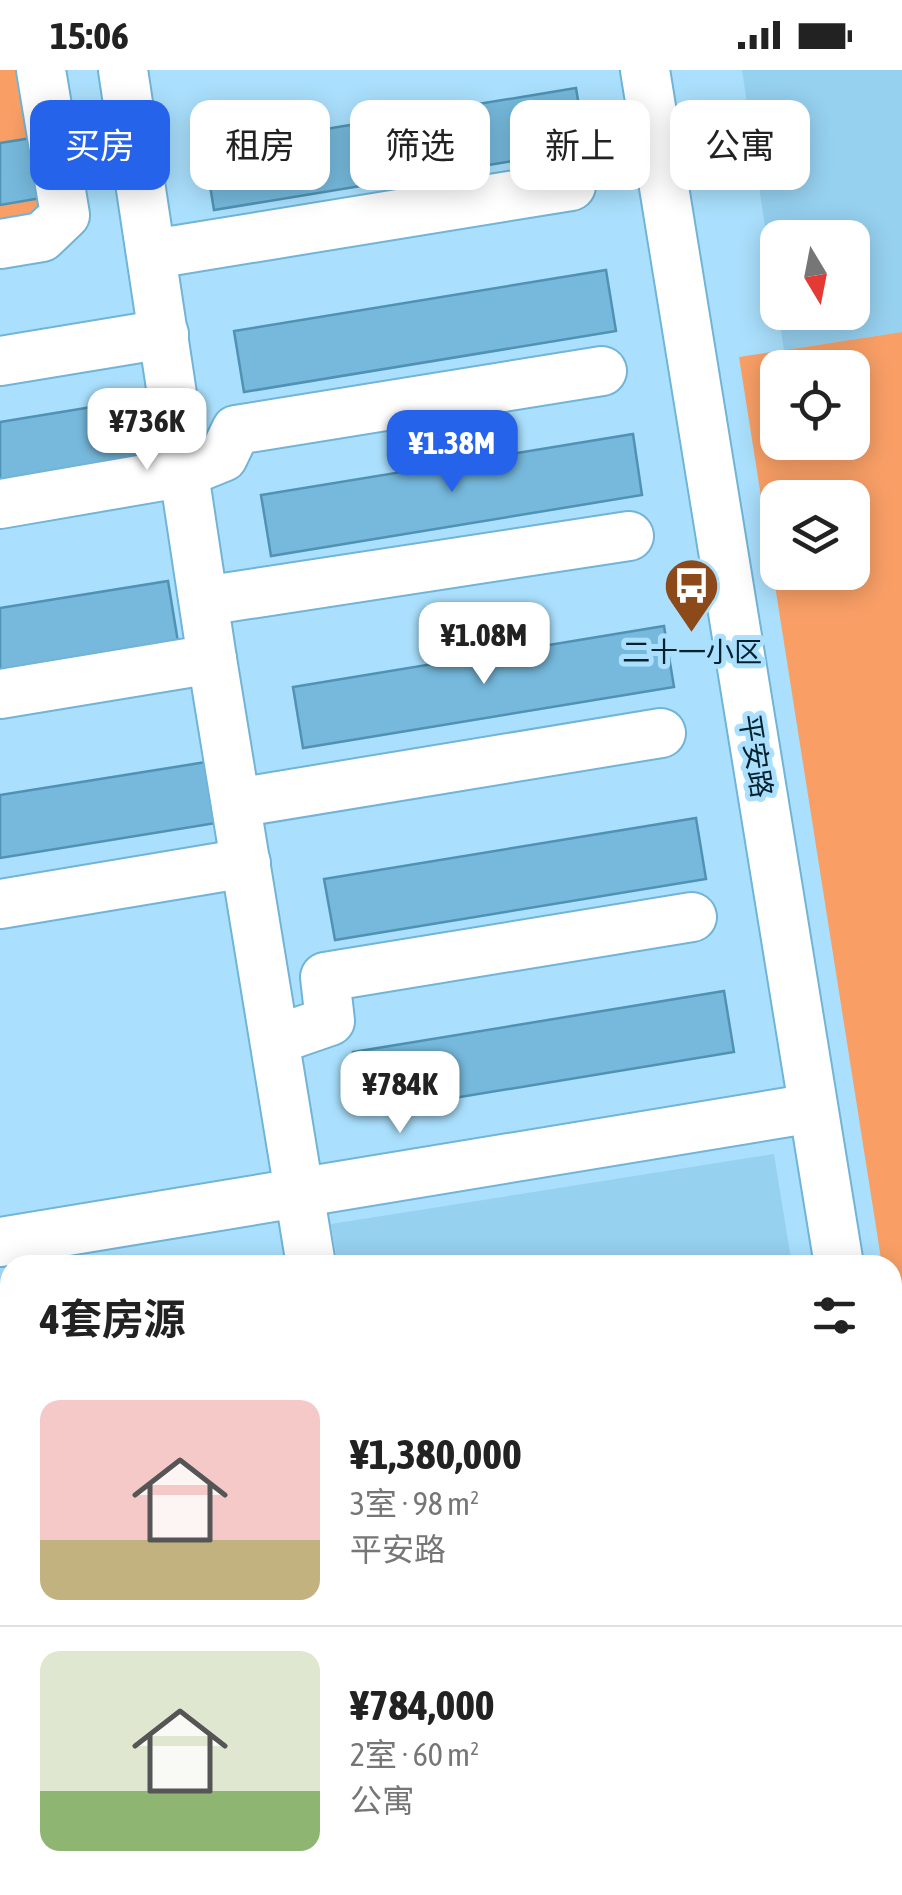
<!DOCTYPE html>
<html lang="zh">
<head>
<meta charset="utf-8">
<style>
  :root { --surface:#fff; --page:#f6f6f6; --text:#222; --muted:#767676; --line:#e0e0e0; --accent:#2563eb }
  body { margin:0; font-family:"Asap Condensed","Noto Sans SC",sans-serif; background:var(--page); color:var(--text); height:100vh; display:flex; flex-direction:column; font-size:38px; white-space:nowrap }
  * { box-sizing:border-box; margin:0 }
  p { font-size:32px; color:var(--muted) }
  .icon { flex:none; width:55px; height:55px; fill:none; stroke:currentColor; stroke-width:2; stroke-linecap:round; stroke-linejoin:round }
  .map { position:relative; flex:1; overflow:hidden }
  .drawer { position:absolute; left:0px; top:1185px; width:902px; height:640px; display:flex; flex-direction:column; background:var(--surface); border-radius:30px 30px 0 0; box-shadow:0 5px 25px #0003 }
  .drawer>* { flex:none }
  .guide { position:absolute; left:30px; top:30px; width:842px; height:90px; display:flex; gap:20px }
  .needle { width:65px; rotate:170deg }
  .controls { position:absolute; left:760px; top:150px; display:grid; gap:20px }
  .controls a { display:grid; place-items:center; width:110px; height:110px; border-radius:20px; background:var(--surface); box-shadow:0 5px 25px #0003; font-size:50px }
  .price { position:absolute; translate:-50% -85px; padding:0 22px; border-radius:20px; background:#fff; color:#222; font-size:32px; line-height:65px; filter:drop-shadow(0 2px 5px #0008) }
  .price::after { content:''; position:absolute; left:50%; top:60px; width:30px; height:22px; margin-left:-15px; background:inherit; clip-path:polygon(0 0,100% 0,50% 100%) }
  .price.on { background:var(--accent); color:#fff }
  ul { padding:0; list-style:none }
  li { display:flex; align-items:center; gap:30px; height:250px; padding:0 40px }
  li+li { border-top:2px solid var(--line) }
  li span { display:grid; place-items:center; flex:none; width:280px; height:200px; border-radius:20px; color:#555 }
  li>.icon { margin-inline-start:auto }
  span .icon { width:120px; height:120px; fill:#fffc; stroke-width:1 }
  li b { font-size:42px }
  h2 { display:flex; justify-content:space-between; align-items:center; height:120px; padding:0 40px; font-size:42px }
  .pill { padding:0 35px; border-radius:20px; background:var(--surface); box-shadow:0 5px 25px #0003; font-size:35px; line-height:90px }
  .pill.on { background:var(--accent); color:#fff }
  .status { display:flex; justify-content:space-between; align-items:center; height:70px; padding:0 50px; background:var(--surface); direction:ltr }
  .status svg { height:28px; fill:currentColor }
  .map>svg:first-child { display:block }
  .built { fill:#96d1f0 }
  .green { fill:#f99f66; fill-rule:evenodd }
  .building { fill:#76b9dc; stroke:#4f92b3; stroke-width:2.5 }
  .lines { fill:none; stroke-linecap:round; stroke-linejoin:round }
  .minor-casing { stroke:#71b4d7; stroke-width:52 }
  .minor { stroke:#fff; stroke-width:48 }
  .labels { text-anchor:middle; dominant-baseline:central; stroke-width:10; stroke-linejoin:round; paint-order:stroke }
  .poi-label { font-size:28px; fill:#04212e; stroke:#aae0fd }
  .street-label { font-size:28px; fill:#04212e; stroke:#aae0fd }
</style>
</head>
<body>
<div class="status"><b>15:06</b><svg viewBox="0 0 49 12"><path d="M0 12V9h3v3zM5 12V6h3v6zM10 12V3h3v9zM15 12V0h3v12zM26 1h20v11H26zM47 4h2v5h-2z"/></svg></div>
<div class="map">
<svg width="902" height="1825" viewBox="0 0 902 1825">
  <rect width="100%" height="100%" fill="#aae0fd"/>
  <g class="built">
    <path d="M742,0H902V262L784,280L778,243L852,242V168H778L777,239Z"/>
    <path d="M774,1084L792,1195H338L331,1154Z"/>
    <path d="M771,1815H892L894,1825H772Z"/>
  </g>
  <g class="green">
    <path d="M0,0H30L52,131L28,153L0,157Z"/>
    <path d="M902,262V1323L893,1262L892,1195H882L739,287ZM778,298H852V372H778ZM778,428H852V502H778Z"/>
  </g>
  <g class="building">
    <path d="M576,18L586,79L214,140L204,79Z"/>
    <path d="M32,68L41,128L0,135V73Z"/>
    <path d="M606,200L616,261L244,322L234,261Z"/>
    <path d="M147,328L157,389L0,415V352Z"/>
    <path d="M633,364L642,425L271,486L261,425Z"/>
    <path d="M168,511L178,572L0,601V538Z"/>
    <path d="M664,556L674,617L303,678L293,617Z"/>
    <path d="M206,692L216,753L0,788V725Z"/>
    <path d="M696,748L706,809L335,870L324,809Z"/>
    <path d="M724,921L734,982L363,1043L353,982Z"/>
    <path d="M507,1815H786L788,1825H456Z"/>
  </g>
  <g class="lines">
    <defs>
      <g id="minor">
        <path d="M123,0L212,589L311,1195"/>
        <path d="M645,0L839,1195"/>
        <path d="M0,174L42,167L65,145L41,0"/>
        <path d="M153,184L571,116"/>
        <path d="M0,291L164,264"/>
        <path d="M0,434L186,402L223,387L236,360L602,301"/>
        <path d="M204,531L629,466"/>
        <path d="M0,624L212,589"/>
        <path d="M236,733L661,663"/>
        <path d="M0,834L246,793"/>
        <path d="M275,970L330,951L325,907L692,847"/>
        <path d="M0,1172L813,1038"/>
        <path d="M0,1327L10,1325"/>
        <path d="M0,1488L10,1486"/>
        <path d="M892,1528L902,1587"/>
        <path d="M0,1597L10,1596"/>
        <path d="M0,1786L10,1784"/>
        <path d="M413,1815L414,1825"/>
        <path d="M320,1825L380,1815"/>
      </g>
    </defs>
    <use href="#minor" class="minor-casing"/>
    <use href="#minor" class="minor"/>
  </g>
  <defs>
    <symbol id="bus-pin" viewBox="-11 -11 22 30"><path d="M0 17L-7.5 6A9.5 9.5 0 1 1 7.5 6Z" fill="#8c491a" stroke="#aae0fd"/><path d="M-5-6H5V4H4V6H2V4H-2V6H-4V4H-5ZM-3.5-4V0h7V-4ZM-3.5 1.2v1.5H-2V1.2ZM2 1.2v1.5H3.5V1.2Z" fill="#fff"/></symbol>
  </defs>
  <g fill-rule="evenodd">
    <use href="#bus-pin" x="660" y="484" width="63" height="86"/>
  </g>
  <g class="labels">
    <g class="poi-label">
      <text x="692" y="582">二十一小区</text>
    </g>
    <g class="street-label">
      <text transform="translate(756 686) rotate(81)">平安路</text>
    </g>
  </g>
</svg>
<div class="controls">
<a><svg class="needle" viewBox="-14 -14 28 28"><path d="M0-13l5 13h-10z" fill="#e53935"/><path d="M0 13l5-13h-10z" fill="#767676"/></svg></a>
<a><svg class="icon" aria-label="locate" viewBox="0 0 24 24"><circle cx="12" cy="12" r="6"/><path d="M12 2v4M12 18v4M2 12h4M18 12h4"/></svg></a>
<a><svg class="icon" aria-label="layers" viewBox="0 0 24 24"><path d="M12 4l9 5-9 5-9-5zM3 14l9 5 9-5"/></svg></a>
</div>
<b class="price" style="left:147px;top:403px">¥736K</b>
<b class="price on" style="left:452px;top:425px">¥1.38M</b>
<b class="price" style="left:484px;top:617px">¥1.08M</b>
<b class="price" style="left:400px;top:1066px">¥784K</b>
<div class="guide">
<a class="pill on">买房</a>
<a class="pill">租房</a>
<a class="pill">筛选</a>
<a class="pill">新上</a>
<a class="pill">公寓</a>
</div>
<section class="drawer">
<h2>4套房源<svg class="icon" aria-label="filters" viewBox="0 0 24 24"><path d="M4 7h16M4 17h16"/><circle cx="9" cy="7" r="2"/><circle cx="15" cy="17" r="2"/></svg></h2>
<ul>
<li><span style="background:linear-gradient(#f6c9c9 70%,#c2b280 0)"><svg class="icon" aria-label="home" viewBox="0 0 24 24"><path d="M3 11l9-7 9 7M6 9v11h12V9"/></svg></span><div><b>¥1,380,000</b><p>3室 · 98 m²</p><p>平安路</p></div></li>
<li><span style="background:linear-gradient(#dfe7d0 70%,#8fb573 0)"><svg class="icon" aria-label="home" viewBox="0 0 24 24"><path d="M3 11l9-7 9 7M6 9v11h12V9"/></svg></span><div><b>¥784,000</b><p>2室 · 60 m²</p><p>公寓</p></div></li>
</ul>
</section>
</div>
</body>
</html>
